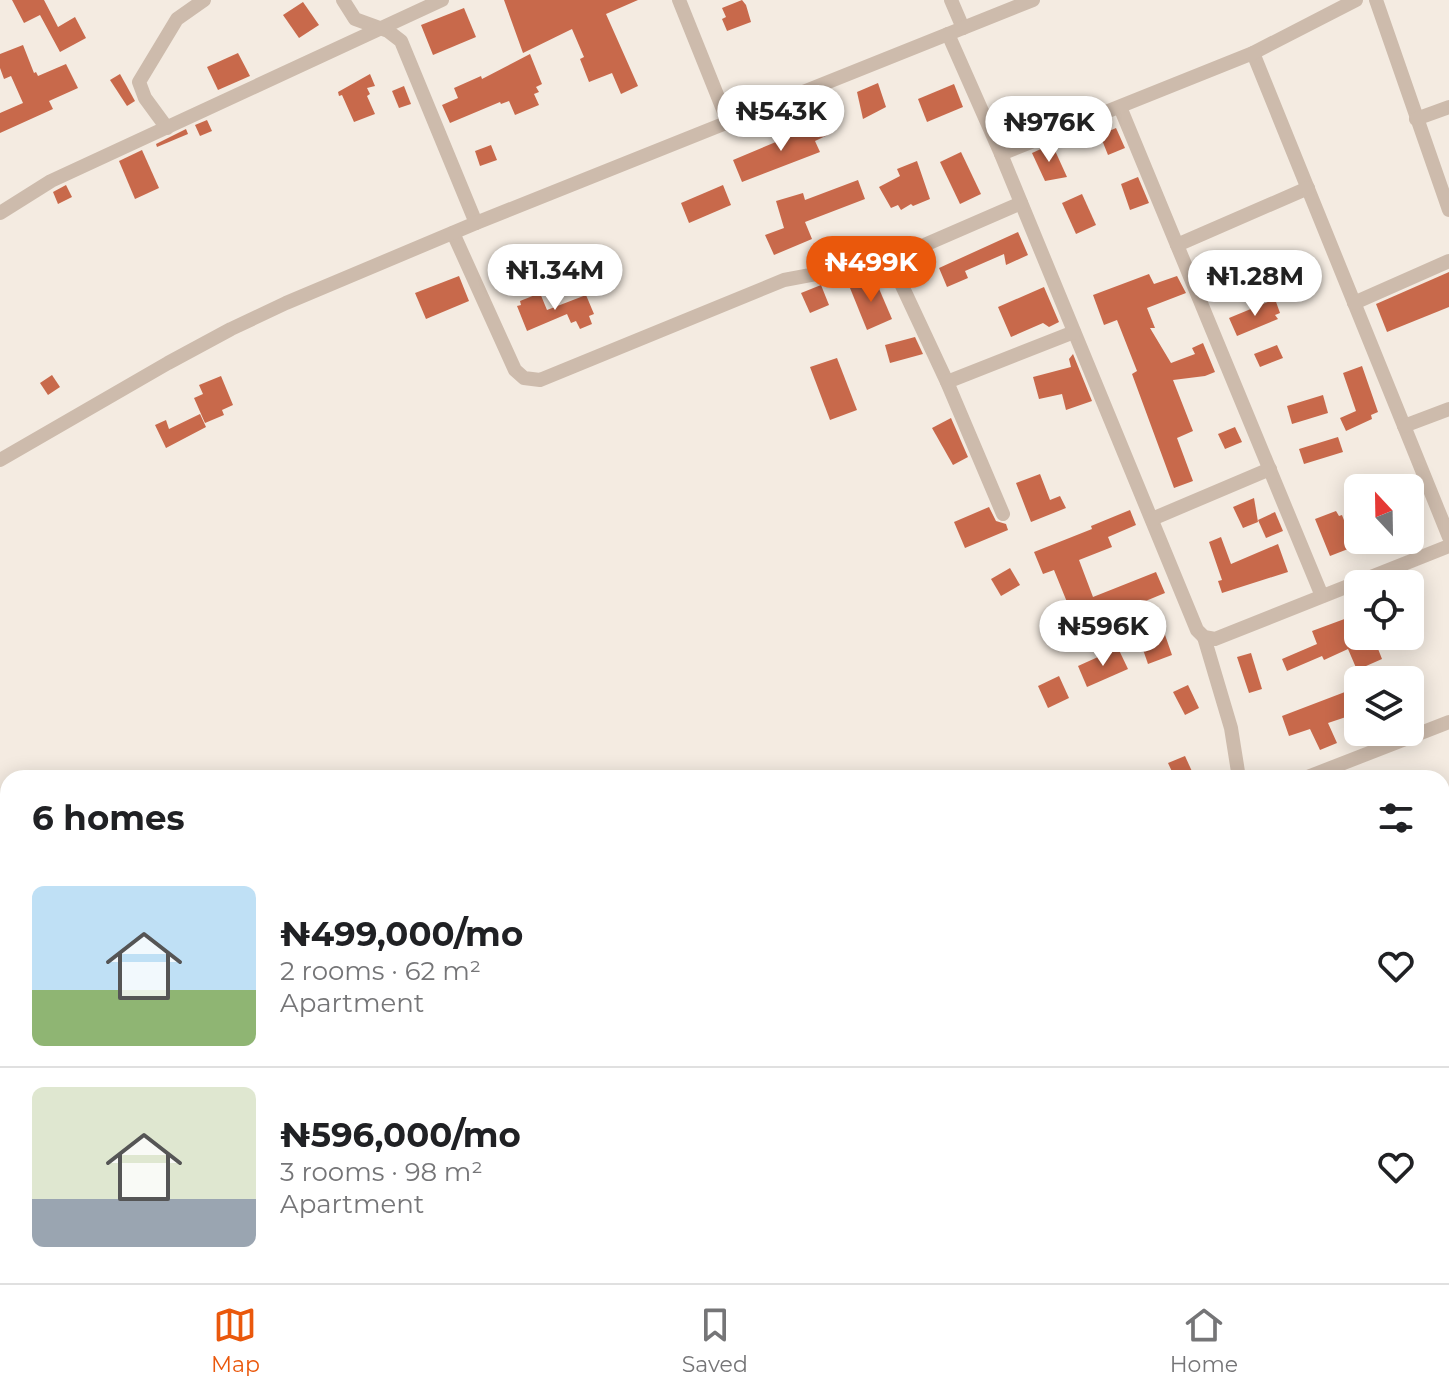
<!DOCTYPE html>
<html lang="en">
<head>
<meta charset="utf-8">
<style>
  :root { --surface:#fff; --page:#f6f6f6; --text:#202124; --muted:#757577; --line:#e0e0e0; --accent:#ea580c }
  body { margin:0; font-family:Montserrat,sans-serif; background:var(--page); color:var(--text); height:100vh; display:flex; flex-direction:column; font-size:30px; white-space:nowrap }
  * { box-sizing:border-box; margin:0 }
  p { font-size:26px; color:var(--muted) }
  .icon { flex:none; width:44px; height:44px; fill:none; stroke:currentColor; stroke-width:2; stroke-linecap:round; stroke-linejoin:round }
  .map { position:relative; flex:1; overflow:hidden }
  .panel { position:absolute; left:0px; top:770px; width:1450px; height:514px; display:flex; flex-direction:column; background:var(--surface); border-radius:24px 24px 0 0; box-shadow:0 4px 20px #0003 }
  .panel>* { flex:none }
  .needle { width:52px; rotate:338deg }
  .controls { position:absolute; left:1344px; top:474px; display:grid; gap:16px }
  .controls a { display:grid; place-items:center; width:80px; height:80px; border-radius:12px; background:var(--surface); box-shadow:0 4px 20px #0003; font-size:40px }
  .price { position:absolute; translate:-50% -68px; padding:0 18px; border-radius:28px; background:#fff; color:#222; font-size:26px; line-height:52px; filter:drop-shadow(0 2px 4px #0008) }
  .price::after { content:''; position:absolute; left:50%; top:48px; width:24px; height:18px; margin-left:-12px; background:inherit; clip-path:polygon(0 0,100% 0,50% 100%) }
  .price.on { background:var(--accent); color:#fff }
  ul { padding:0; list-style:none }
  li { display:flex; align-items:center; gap:24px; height:200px; padding:0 32px }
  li+li { border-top:2px solid var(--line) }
  li span { display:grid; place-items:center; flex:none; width:224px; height:160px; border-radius:12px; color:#555 }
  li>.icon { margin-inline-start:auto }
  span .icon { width:96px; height:96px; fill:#fffc; stroke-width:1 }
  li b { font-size:34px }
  h2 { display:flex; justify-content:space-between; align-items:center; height:96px; padding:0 32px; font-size:34px }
  .tabs { display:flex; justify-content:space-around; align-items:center; height:112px; border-top:2px solid var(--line); background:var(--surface); font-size:22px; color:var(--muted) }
  .tabs a { display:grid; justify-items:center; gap:4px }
  .tabs .on { color:var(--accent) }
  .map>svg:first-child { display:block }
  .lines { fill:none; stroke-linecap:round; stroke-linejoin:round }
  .river { stroke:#7fb0b2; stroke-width:26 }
  .building { fill:#c8694b }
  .minor { stroke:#cdbbac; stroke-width:14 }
</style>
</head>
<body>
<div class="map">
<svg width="1449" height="1283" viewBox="0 0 1449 1283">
  <rect width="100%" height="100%" fill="#f4ebe1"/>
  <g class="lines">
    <g class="river">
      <path d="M0,1173L8,1169"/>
      <path d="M337,1276L347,1283"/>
    </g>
  </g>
  <g class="building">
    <path d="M12,0H44L58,27L75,17L86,38L60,52L40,15L24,23Z"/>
    <path d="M504,0H638L606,14L638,86L621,94L612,73L589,82L580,59L584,57L572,29L523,53Z"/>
    <path d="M742,0L746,5L751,22L727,31L722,19L726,17L722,8Z"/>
    <path d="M303,2L319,25L299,38L283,15Z"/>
    <path d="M464,8L476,37L433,55L421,25Z"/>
    <path d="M23,45L34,73L36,72L38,76L66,64L78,88L49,101L53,109L0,133V113L23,103L11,76L4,79L0,68V54Z"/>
    <path d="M238,53L250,76L218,90L207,67Z"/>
    <path d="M530,54L542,84L536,87L539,92L534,94L539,105L515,115L509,101L501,104L500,102L450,123L442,105L458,98L454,88L481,76L482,79Z"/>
    <path d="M120,74L135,101L127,106L110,80Z"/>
    <path d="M370,74L375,86L367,88L370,94L367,96L375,114L354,122L342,95L339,96L338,92Z"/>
    <path d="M878,83L886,107L863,119L857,92Z"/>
    <path d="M954,84L963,107L927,122L918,99Z"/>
    <path d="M404,86L411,104L399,108L392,91Z"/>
    <path d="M207,120L212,131L200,136L195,125Z"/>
    <path d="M826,121L832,133L815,141L820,152L742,182L733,160Z"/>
    <path d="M1116,128L1125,148L1108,155L1100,135Z"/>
    <path d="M186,129L188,134L157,147L156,144Z"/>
    <path d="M1052,144L1067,177L1045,181L1032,153Z"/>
    <path d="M491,145L497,160L480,166L475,151Z"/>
    <path d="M142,150L159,188L135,199L119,161Z"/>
    <path d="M961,152L981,194L960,204L940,162Z"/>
    <path d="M917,161L930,199L913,206L911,204L901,210L898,205L891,208L879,187L900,176L897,169Z"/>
    <path d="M1138,177L1149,203L1130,210L1121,184Z"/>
    <path d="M858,180L865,199L805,222L812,239L774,255L765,235L784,228L776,201L803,193L805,200Z"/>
    <path d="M66,185L72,197L58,204L53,192Z"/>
    <path d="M723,185L731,205L689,223L681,203Z"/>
    <path d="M1082,194L1096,225L1076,234L1062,203Z"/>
    <path d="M1018,232L1028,255L1006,265L1004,254L965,271L968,278L947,287L939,268Z"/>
    <path d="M1449,272V307L1387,332L1376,304Z"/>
    <path d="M1149,274L1154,284L1177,276L1186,293L1147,308L1155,328H1150L1171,363L1195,354L1192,348L1203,343L1215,372L1205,376L1173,380L1193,431L1177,438L1193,481L1174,488L1132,374L1137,371L1117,320L1104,325L1093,295Z"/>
    <path d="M459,276L469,301L426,319L415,293Z"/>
    <path d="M874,277L892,319L867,330L850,288Z"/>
    <path d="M821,285L829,305L810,313L801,293Z"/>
    <path d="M1044,287L1059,322L1049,327L1043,323L1011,337L998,307Z"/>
    <path d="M540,293L547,310L586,295L594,314L589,316L592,324L580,329L576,321L571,323L567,314L527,331L517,306L521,305L520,301Z"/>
    <path d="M1275,299L1280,313L1275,315L1278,319L1237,336L1229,318Z"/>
    <path d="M915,337L923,354L890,363L885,345Z"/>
    <path d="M1277,345L1283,358L1260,367L1254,354Z"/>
    <path d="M1073,354L1092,401L1066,410L1062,394L1039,399L1033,377L1071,367L1069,359Z"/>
    <path d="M837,358L857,410L830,420L810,367Z"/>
    <path d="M1362,366L1378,412L1371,415L1372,419L1346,431L1340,418L1356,411L1343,373Z"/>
    <path d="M52,375L60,387L48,395L40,383Z"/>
    <path d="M221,376L233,405L222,410L224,415L205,423L194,398L203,394L199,385Z"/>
    <path d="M1323,395L1328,413L1292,424L1287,406Z"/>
    <path d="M200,414L206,427L166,448L155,425L166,420L169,429Z"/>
    <path d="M951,418L968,457L953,465L932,428Z"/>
    <path d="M1235,427L1242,442L1225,449L1218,434Z"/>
    <path d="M1338,437L1343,452L1304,464L1299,449Z"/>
    <path d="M1040,474L1050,500L1060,496L1066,508L1031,522L1016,483Z"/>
    <path d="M1254,498L1258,522L1243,528L1233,507Z"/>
    <path d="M989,507L996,521L1006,524L1008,530L965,548L954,522Z"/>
    <path d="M1130,510L1136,525L1108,537L1112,547L1079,560L1093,597L1156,572L1165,593L1068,633L1059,611L1069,607L1054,570L1043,574L1034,552L1092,529L1091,526Z"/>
    <path d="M1336,511L1339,516L1342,515L1350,536L1344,539L1348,549L1330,556L1315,519Z"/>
    <path d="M1275,512L1283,531L1266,538L1258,520Z"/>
    <path d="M1221,537L1231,564L1278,544L1288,572L1222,593L1218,581L1222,580L1209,542Z"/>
    <path d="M1010,568L1020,585L1001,596L991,579Z"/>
    <path d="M1358,614V636H1373L1382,659L1357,670L1348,649L1324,660L1322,656L1287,671L1282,659L1317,644L1312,631Z"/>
    <path d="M1164,632L1172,655L1148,664L1140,641Z"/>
    <path d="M1118,648L1128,669L1087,687L1078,666Z"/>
    <path d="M1251,653L1262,689L1249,693L1237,657Z"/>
    <path d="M1059,676L1069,698L1048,708L1038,686Z"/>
    <path d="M1188,685L1199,708L1185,715L1173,692Z"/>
    <path d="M1358,687V713L1328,723L1337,743L1320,750L1310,729L1289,736L1282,716Z"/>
    <path d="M1185,756L1195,778H1175L1168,763Z"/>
  </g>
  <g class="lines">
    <g class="minor">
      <path d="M343,0L355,19L388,31L401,41L476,223"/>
      <path d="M679,0L728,122"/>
      <path d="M951,0L963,28"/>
      <path d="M1376,0L1449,210"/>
      <path d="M948,34L1001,154L1197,630L1204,637L1215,639L1449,546"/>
      <path d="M1253,53L1449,537"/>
      <path d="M1120,107L1322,596"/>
      <path d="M1416,119L1449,107"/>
      <path d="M167,128L145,98L139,82L177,19L204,0"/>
      <path d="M1001,154L1253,53L1356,0"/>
      <path d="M0,213L51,181L442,0"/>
      <path d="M453,233L515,370L524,378L540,380L784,280L890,260L1021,203"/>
      <path d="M1177,245L1308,188"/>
      <path d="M890,260L947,382L1003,514"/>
      <path d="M1354,303L1449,261"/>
      <path d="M947,382L1074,332"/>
      <path d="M1404,426L1449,409"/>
      <path d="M0,460L168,363L231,329L286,303L476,223L1033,0"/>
      <path d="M1152,519L1270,469"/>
      <path d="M1204,637L1231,728L1239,778"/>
      <path d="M1305,778L1449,722"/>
      <path d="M1442,894L1449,891"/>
      <path d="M1442,1091L1449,1104"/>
      <path d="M1070,1276L1073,1283"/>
    </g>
  </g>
</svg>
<div class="controls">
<a><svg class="needle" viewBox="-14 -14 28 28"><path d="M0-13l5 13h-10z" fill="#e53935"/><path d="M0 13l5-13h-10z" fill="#757577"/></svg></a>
<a><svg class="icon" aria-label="locate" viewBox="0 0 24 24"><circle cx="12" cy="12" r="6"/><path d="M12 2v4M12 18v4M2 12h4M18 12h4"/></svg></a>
<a><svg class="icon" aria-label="layers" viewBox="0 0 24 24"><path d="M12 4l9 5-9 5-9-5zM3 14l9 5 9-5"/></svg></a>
</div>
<b class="price" style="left:781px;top:153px">₦543K</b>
<b class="price" style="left:1049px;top:164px">₦976K</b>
<b class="price on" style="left:871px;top:304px">₦499K</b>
<b class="price" style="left:555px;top:312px">₦1.34M</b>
<b class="price" style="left:1255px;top:318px">₦1.28M</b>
<b class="price" style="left:1103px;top:668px">₦596K</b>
<section class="panel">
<h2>6 homes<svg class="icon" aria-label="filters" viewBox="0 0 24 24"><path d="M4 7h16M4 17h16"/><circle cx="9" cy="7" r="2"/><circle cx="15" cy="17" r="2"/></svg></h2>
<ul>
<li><span style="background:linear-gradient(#bfe0f5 65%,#8fb573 0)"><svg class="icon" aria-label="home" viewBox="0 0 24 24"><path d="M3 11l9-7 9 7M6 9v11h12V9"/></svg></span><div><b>₦499,000/mo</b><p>2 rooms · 62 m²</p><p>Apartment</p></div><svg class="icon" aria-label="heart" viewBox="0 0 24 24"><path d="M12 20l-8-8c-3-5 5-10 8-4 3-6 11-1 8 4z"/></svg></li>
<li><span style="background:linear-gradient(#dfe7d0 70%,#9aa5b1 0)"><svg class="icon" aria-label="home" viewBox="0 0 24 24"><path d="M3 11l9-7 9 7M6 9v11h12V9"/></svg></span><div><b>₦596,000/mo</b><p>3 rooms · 98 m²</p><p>Apartment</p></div><svg class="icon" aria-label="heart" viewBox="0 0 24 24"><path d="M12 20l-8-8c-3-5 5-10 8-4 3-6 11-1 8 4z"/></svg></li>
</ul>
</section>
</div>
<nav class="tabs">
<a class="on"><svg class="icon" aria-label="map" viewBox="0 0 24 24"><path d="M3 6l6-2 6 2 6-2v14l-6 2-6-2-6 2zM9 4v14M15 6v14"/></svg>Map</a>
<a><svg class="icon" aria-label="saved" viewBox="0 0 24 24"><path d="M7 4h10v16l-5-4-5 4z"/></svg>Saved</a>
<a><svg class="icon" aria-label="home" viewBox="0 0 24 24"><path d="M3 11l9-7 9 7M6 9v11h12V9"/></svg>Home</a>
</nav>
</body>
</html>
